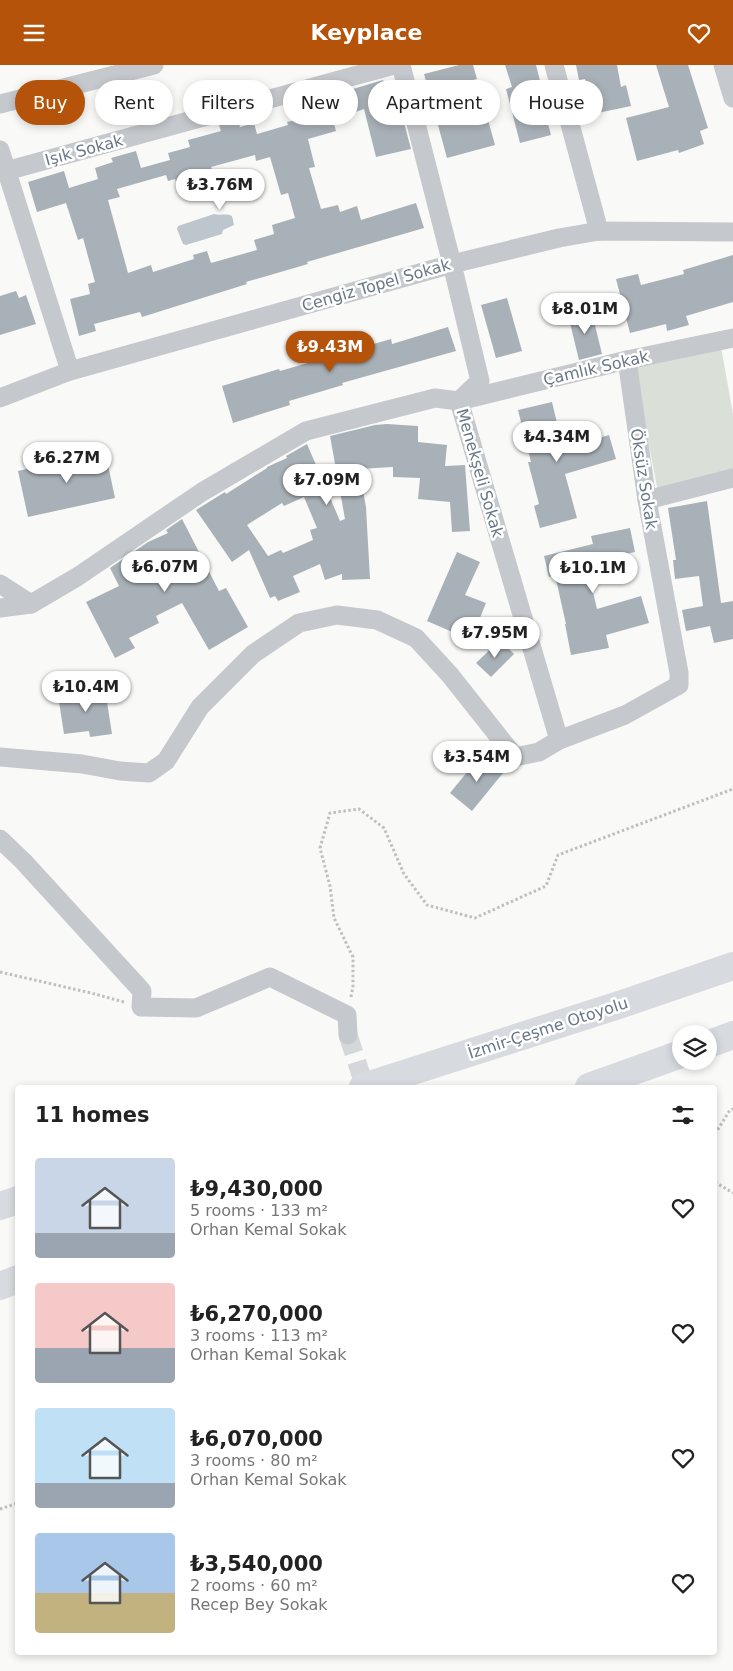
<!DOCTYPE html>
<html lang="en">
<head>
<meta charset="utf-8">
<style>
  :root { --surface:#fff; --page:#f6f6f6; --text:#222; --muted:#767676; --accent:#b45309 }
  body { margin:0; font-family:"DejaVu Sans",sans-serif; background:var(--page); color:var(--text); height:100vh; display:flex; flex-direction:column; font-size:19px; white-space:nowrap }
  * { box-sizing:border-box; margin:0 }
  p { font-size:16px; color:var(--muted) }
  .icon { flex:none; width:28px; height:28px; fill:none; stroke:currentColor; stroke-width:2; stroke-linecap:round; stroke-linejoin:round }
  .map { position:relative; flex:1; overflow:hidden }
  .drawer { position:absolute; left:15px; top:1020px; width:702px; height:570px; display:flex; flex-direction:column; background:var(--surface); border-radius:5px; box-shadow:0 2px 8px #0003 }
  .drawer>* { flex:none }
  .banner { position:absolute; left:15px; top:15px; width:704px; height:45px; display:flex; gap:10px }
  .buttons { position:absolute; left:672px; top:960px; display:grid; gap:10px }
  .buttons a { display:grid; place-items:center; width:45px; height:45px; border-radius:50%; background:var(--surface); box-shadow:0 2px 8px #0003; font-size:25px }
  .price { position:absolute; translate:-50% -42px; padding:0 11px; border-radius:18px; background:#fff; color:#222; font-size:16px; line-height:32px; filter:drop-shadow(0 1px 2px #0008) }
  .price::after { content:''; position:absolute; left:50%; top:30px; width:15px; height:11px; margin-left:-8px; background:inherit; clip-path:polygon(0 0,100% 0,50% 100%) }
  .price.current { background:var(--accent); color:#fff }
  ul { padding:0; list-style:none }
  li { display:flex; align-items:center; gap:15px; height:125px; padding:0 20px }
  li span { display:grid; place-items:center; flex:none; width:140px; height:100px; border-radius:5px; color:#555 }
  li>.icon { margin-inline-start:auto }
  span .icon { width:60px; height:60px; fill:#fffc; stroke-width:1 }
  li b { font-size:21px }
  h2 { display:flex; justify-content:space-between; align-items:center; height:60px; padding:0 20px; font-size:21px }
  .tag { padding:0 18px; border-radius:22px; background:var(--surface); box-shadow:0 2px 8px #0003; font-size:18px; line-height:45px }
  .tag.current { background:var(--accent); color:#fff }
  header { display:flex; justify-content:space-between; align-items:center; height:65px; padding:0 20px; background:var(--accent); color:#fff; font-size:22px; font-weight:700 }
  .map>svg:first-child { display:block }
  .green { fill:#dae0d8 }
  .water { fill:#bdc6cc }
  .building { fill:#a9b1b8; fill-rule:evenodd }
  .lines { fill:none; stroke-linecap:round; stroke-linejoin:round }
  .street-tunnel { stroke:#d5d8db; stroke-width:19; stroke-dasharray:19 9; stroke-linecap:butt }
  .path { stroke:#bdbfc2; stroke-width:3; stroke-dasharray:2.5 2.5; stroke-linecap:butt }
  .street { stroke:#c5c8cc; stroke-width:19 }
  .highway { stroke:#d7dbdf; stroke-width:28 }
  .labels { text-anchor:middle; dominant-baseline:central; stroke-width:5; stroke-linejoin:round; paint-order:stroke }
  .street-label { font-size:16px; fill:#697787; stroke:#fff }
</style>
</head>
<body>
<header><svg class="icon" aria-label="menu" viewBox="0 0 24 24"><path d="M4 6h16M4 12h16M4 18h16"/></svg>Keyplace<svg class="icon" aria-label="heart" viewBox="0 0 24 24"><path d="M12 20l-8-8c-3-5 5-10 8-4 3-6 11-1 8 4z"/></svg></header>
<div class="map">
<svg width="733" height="1606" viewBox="0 0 733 1606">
  <rect width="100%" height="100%" fill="#f9f9f7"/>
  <path class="green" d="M721,282L733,349V408L658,427L634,303Z"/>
  <path class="water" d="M214,149C221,151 226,148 232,151L234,160L223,165L222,169L186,180L183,179L177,164L178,161Z"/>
  <g class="building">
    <path d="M459,0H473L477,14L465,17L473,47L485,44L495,80L447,93L424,9Z"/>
    <path d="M505,0H536L546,39L543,40L551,70L520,78L506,24L512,22Z"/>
    <path d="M576,0H617L621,22L626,20L631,41L593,49L585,14L579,15Z"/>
    <path d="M656,0H688L708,63L700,66L704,79L679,88L678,85L637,96L626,53L669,42Z"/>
    <path d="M383,15L396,51L402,50L411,84L376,92L364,44L333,55L336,66L308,74L315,102L309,103L321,144L338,140L340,147L357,141L361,155L416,138L424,163L307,197L308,199L246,217L247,219L142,252L140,247L94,259L96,266L79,271L70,234L90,229L88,219L95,217L83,173L78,175L66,138L37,147L28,117L64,106L69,123L98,114L95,103L113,97L111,93L136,86L141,103L170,95L168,88L190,82L188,75L221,66L219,60L238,55L240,62L254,58L257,69L288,60L287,57L296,55L293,44L302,42L300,38L326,30V32ZM255,90L256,96L270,92L281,130L288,128L295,153L272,160L274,169L254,175L257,185L211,198L207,186L193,190L194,194L153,207L151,200L128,208L108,135L120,132L117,124L166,110L168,116L175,114L179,125L201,119L202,124L217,119L211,102Z"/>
    <path d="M733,190V237L686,251L689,260L667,266L666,259L630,268L616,214L638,209L641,220L684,209L683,205Z"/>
    <path d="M16,226L19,233L26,230L36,259L0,270V231Z"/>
    <path d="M507,233L522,286L496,293L481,240Z"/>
    <path d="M591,244L602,289L579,295L568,250Z"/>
    <path d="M448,262L456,286L342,318L343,320L289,336L290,340L233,358L222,321L279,304L280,306L391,274L392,279Z"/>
    <path d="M552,337L563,383L609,370L616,394L565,409L577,453L540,463L534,441L539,439L528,397H531L518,345Z"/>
    <path d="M387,359L418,361V377L447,380L445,401L465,400L470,466L452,467L450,437L418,434L420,413L393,412V402L359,404L366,442L370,514L342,515V509L325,515L320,499L293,511L300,527L278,536L275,531L270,533L249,485L232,497L196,445L225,427L226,429L267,403V402L287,393L286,391L307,379L340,456L345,454L330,371L375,360ZM304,432L317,463L310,465L313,475L283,488L281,485L268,491L247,460L282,438L284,441Z"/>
    <path d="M105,386L115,433L28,452L18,406Z"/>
    <path d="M707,436L721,538L733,536V574L714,578L710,561L686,566L682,545L703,541L699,511L675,514L673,495H676L668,443Z"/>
    <path d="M182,454L219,526L226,523L248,562L209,585L182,538L156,551L159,558L129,573L135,583L115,593L86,537L119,521L110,503L148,477L168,468L166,465Z"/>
    <path d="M630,463L635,487L586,497L597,544L641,531L649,558L606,570L609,583L571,590L565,559H566L555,510L549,512L544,491L593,479L591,471Z"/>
    <path d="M457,487L480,497L465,530L486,538L471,575L427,556Z"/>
    <path d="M500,575L514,589L491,612L476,598Z"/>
    <path d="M105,624L112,669L90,672L89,666L64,669L58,630Z"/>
    <path d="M481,690L503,708L472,746L450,728Z"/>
  </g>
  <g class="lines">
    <path class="street-tunnel" d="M348,970L365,1022"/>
    <g class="path">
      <path d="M0,907L91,928L124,937"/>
      <path d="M351,932L353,921V892L334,853L330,821L320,783L330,748L359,744L384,763L404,809L427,840L475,853L546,821L558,790L733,724"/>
      <path d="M715,1069L730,1045L733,1044"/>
      <path d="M715,1117L733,1128"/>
      <path d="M0,1444L18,1438"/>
    </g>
    <g class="street">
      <path d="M401,0L452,199L480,316L459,336L559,675"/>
      <path d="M554,0L599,166"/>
      <path d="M723,0L733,33"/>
      <path d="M0,39L154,0"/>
      <path d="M0,85L70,306"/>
      <path d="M6,106L394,0"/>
      <path d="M0,333L70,306L452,199L559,173L599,166L733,167"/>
      <path d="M647,435L733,413"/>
      <path d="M0,519L31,539"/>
      <path d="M0,543L31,539L77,512L202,427L306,366L435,333L459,336L627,295L733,273"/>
      <path d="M0,692L82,699L120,706L149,708L166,696L200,642L253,589L299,558L337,550L377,555L416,573L450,610L515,692L539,687L559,675L625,650L679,620V608L647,435L627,295"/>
      <path d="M0,774L23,796L142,926L141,942L196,943L270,912L347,950L348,970"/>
    </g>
    <g class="highway">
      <path d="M709,979L733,970"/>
      <path d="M363,1022L622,939L733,901"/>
      <path d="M589,1022L681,989"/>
      <path d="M0,1141L18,1135"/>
      <path d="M0,1221L18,1214"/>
    </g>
  </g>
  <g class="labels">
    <g class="street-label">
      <text transform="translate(84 85) rotate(-15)">Işık Sokak</text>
      <text transform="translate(376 220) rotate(-16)">Cengiz Topel Sokak</text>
      <text transform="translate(596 303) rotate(-13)">Çamlık Sokak</text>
      <text transform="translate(480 408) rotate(74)">Menekşeli Sokak</text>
      <text transform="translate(644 414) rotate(81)">Öksüz Sokak</text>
      <text transform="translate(548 963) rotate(-18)">İzmir-Çeşme Otoyolu</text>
    </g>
  </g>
</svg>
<div class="buttons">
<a><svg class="icon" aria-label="layers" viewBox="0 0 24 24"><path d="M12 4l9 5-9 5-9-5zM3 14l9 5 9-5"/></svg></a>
</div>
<b class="price" style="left:220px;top:146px">₺3.76M</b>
<b class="price" style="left:585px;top:270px">₺8.01M</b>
<b class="price current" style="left:330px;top:308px">₺9.43M</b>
<b class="price" style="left:557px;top:398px">₺4.34M</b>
<b class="price" style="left:67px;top:419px">₺6.27M</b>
<b class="price" style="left:327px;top:441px">₺7.09M</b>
<b class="price" style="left:165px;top:528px">₺6.07M</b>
<b class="price" style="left:593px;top:529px">₺10.1M</b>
<b class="price" style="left:495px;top:594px">₺7.95M</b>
<b class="price" style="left:86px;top:648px">₺10.4M</b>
<b class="price" style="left:477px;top:718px">₺3.54M</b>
<div class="banner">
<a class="tag current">Buy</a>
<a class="tag">Rent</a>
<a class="tag">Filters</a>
<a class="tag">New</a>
<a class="tag">Apartment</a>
<a class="tag">House</a>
</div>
<section class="drawer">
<h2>11 homes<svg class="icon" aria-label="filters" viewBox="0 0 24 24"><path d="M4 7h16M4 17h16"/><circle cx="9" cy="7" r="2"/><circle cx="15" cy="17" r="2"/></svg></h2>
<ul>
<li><span style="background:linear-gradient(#c9d6e8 75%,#9aa5b1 0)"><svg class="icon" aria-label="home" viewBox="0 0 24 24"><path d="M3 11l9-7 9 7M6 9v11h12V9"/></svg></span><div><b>₺9,430,000</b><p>5 rooms · 133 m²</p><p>Orhan Kemal Sokak</p></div><svg class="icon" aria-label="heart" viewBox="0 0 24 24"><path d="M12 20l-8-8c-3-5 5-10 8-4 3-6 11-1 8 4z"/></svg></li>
<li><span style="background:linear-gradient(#f6c9c9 65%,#9aa5b1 0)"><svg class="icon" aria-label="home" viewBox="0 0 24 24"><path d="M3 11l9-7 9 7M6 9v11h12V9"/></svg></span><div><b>₺6,270,000</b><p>3 rooms · 113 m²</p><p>Orhan Kemal Sokak</p></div><svg class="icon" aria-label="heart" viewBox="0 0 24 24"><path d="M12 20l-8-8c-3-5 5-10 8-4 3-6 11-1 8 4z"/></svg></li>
<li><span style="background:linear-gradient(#bfe0f5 75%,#9aa5b1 0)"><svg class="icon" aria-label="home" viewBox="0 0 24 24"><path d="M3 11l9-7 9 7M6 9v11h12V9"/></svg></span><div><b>₺6,070,000</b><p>3 rooms · 80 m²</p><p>Orhan Kemal Sokak</p></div><svg class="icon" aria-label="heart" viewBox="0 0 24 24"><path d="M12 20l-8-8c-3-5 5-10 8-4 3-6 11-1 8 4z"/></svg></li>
<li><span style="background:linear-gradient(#a9c7e8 60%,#c2b280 0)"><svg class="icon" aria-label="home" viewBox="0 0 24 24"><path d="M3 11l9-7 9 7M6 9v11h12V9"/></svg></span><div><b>₺3,540,000</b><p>2 rooms · 60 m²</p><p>Recep Bey Sokak</p></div><svg class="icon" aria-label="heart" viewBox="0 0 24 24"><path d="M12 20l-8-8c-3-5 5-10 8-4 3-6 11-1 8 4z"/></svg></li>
</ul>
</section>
</div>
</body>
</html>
